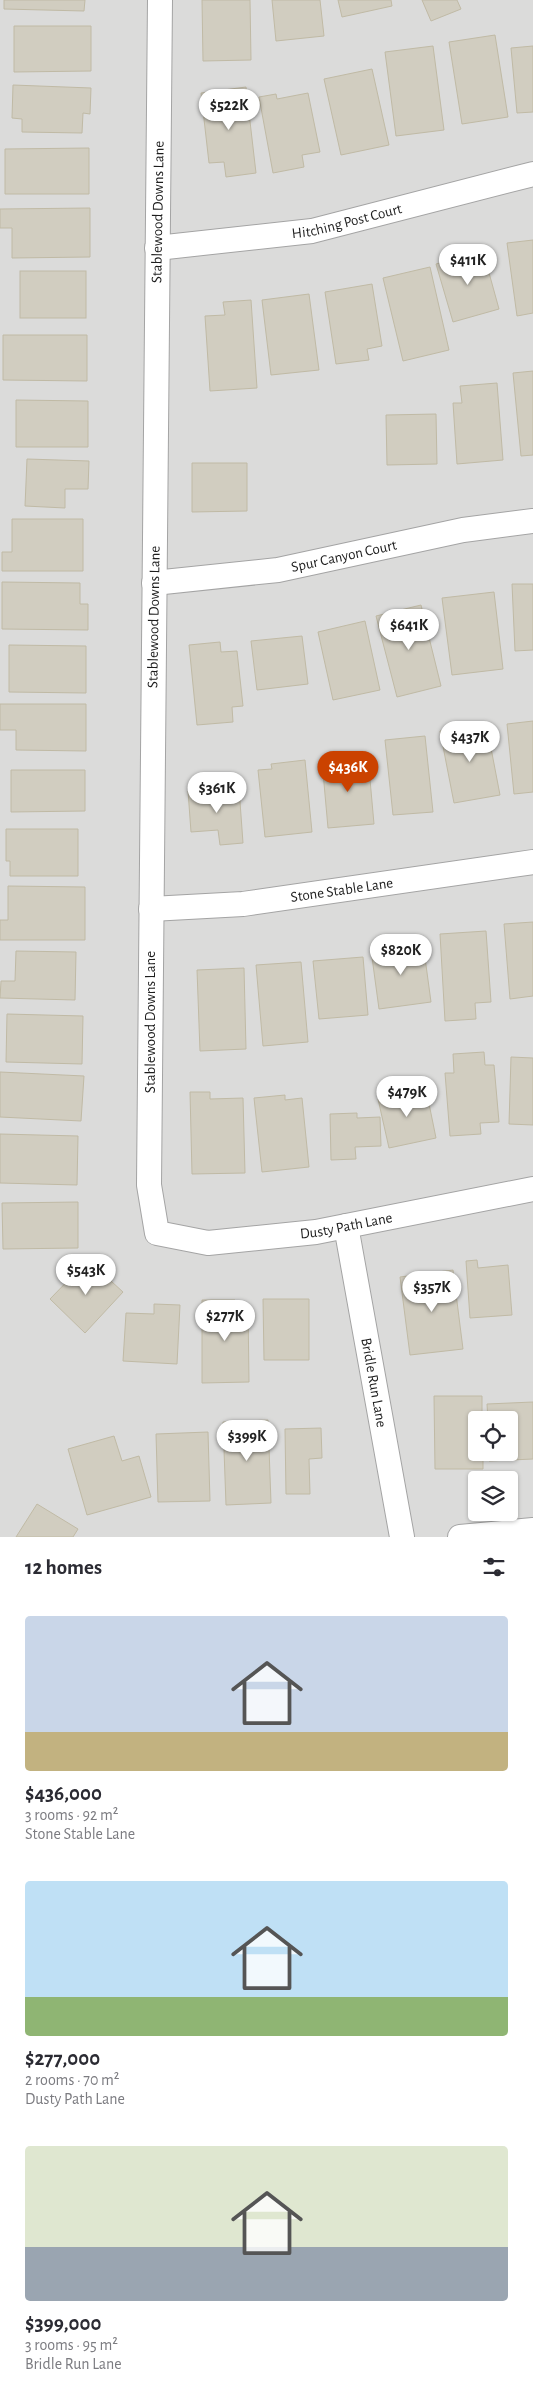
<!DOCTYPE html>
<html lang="en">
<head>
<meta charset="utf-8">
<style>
  :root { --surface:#fff; --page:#f7f7f7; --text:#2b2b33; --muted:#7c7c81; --accent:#cb4200 }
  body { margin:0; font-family:"Alegreya Sans",sans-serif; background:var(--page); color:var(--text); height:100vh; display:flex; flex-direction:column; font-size:19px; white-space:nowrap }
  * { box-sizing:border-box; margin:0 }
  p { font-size:16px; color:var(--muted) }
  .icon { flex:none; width:28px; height:28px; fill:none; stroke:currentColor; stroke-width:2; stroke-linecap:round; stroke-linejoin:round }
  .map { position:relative; height:1537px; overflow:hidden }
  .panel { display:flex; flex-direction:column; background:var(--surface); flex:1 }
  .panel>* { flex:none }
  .buttons { position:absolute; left:468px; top:1411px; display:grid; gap:10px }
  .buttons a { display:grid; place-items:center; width:50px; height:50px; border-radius:5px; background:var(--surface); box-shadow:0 1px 4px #0004; font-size:25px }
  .price { position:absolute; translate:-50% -42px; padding:0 11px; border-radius:18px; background:#fff; color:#222; font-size:16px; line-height:32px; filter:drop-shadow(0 1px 2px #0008) }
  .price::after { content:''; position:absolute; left:50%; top:30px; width:15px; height:11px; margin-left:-8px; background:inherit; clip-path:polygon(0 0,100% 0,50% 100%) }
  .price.selected { background:var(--accent); color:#fff }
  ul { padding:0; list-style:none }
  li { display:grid; align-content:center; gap:10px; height:265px; padding:0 25px }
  li span { display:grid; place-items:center; height:155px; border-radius:5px; color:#555 }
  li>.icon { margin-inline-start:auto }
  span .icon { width:90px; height:90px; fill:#fffc; stroke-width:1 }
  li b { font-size:21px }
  h2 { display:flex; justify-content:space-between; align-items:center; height:60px; padding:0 25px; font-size:21px }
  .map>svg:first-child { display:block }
  .residential { fill:#dbdbda; fill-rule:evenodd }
  .building { fill:#d1cdc0; stroke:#c0baa5 }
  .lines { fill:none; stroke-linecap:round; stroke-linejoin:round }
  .minor-casing { stroke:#a4a4a4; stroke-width:26 }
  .minor { stroke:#fff; stroke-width:24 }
  .labels { text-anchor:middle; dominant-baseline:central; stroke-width:4; stroke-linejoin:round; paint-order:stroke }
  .street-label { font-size:15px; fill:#1d1d1d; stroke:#fff }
</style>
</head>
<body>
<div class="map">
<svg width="533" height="1537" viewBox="0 0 533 1537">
  <rect width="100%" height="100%" fill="#efefe3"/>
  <path class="residential" d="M0,0H533V1537H0ZM476,1420H509V1452H476ZM476,1480H509V1512H476Z"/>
  <g class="building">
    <path d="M4,0H85L84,11L4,9Z"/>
    <path d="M202,0H250L251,60L203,61Z"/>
    <path d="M272,0H320L324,36L276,41Z"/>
    <path d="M338,0H391L392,6L342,17Z"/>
    <path d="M422,0H457L461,9L431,21Z"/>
    <path d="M14,26H91V71L14,72Z"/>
    <path d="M495,35L508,117L462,124L449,42Z"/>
    <path d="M433,46L444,130L396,136L385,52Z"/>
    <path d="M533,46V112L517,113L511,48Z"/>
    <path d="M372,69L389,145L341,155L324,79Z"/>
    <path d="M13,85L91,88L90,114L83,113L82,133L22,132V119L12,118Z"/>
    <path d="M246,87L256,173L226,177L224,162L209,163L201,93Z"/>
    <path d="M308,93L320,152L302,155L304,167L273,173L259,97L276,94L277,99Z"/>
    <path d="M89,148V194H5V149Z"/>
    <path d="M90,208V257L12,258V228H0V209Z"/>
    <path d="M533,240V313L517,316L507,243Z"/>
    <path d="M483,251L499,309L453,322L436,264Z"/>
    <path d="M430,267L449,350L403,361L383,278Z"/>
    <rect x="20" y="271" width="66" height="47"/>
    <path d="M372,284L382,346L367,349L369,360L336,364L325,292Z"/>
    <path d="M309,294L319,370L271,375L262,300Z"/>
    <path d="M251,300L257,388L210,391L205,316L225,315L223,302Z"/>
    <path d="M3,335H87V381L3,380Z"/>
    <path d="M533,371V455L521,456L513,373Z"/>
    <path d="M497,383L503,460L457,464L453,403H462L460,386Z"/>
    <path d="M16,400L88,401V447H16Z"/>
    <path d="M436,414L437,464L387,465L386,415Z"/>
    <path d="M27,459L89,461L88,489H65V508L25,506Z"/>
    <path d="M192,463H247V511L192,512Z"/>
    <path d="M12,519H83V571H2V552H12Z"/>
    <path d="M2,582L80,583V604H88V630L2,629Z"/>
    <path d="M512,584H533V650L515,651Z"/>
    <path d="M494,592L503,669L452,675L442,598Z"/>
    <path d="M421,605L441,686L397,697L376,616Z"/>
    <path d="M365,621L380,690L333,700L318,632Z"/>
    <path d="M302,636L308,684L257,690L251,641Z"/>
    <path d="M220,642L221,652L237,651L243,706L232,707L233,722L197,725L189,645Z"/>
    <path d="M9,645L86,646V693L9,692Z"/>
    <path d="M0,704H86V751L16,750V730H0Z"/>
    <path d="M533,721V792L514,794L507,724Z"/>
    <path d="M486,722L500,795L454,803L440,731Z"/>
    <path d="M425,736L433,812L393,815L385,740Z"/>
    <path d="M368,757L374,824L328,828L322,761Z"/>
    <path d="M305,760L312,832L265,837L258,770L272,769L271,764Z"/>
    <path d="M11,770H85V811L11,812Z"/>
    <path d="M239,788L243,843L220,845L218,830L191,832L188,791Z"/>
    <path d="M6,829H78V876H10V861H6Z"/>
    <path d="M8,886L85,887V940H0V920H8Z"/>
    <path d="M533,922V996L510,999L504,924Z"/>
    <path d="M486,931L491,1002L475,1003L476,1019L445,1021L440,934Z"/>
    <path d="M423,943L431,1002L379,1009L371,950Z"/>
    <path d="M16,951L76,952L75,1000L0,998L1,981H15Z"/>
    <path d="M363,957L368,1015L319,1019L313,961Z"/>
    <path d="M301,962L308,1042L263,1046L256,965Z"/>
    <path d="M244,968L246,1049L200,1051L197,970Z"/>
    <path d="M7,1014L83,1016L82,1064L6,1062Z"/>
    <path d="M484,1052L485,1065H494L499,1122L480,1123L481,1134L450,1136L445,1073H454L453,1054Z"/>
    <path d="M511,1057L533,1058V1125L509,1124Z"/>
    <path d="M0,1072L84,1076L81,1121L0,1117Z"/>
    <path d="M426,1089L436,1138L389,1148L378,1099Z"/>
    <path d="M190,1092H210V1099L243,1098L245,1173L192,1174Z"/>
    <path d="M285,1095V1100L302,1098L309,1167L262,1172L254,1098Z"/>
    <path d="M357,1113V1118L380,1117L381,1146L355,1147L356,1159L331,1160L330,1114Z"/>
    <path d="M0,1134L78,1136L77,1185L0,1183Z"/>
    <path d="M78,1202V1248L3,1249L2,1203Z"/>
    <path d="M88,1260L123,1292L85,1333L50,1299Z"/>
    <path d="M477,1260L478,1268L508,1265L512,1315L470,1318L466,1261Z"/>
    <path d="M453,1270L463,1349L410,1355L400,1277Z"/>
    <path d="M263,1299H309V1360H264Z"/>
    <path d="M202,1300H235V1307H248L249,1382L202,1383Z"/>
    <path d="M154,1304L180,1305L177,1364L123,1361L126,1313L154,1314Z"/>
    <path d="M434,1396H482V1420H476V1452H483V1469H435Z"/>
    <path d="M533,1402V1459L489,1461V1452H509V1420H488L487,1404Z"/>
    <path d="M268,1420L271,1503L226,1505L223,1422Z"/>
    <path d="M321,1428L322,1458L309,1459L310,1494H286L285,1429Z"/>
    <path d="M208,1432L210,1501L158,1502L156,1434Z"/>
    <path d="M114,1436L122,1461L139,1456L151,1497L87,1515L68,1449Z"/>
    <path d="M37,1504L78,1529L73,1537H16Z"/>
  </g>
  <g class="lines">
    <defs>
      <g id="minor">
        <path id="s1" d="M160,0L149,1185L157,1233L208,1243L316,1232L533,1189"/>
        <path id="s2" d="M157,248L312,231L533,174"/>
        <path id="s3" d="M154,583L278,570L463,530L533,521"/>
        <path id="s4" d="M151,909L243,904L533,862"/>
        <path id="s5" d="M346,1226L402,1537"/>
        <path d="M460,1537L533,1530"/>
      </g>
    </defs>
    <use href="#minor" class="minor-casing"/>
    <use href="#minor" class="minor"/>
  </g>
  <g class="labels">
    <g class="street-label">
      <text transform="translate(158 212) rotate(-89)">Stablewood Downs Lane</text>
      <text stroke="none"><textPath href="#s2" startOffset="192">Hitching Post Court</textPath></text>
      <text stroke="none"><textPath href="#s3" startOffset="192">Spur Canyon Court</textPath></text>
      <text transform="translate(154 617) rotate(-89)">Stablewood Downs Lane</text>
      <text stroke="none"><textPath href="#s4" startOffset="192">Stone Stable Lane</textPath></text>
      <text transform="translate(150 1022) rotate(-90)">Stablewood Downs Lane</text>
      <text stroke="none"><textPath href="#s1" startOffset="1425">Dusty Path Lane</textPath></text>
      <text stroke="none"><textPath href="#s5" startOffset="159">Bridle Run Lane</textPath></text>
    </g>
  </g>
</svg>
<div class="buttons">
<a><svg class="icon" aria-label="locate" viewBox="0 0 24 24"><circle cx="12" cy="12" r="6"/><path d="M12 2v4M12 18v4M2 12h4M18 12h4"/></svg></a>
<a><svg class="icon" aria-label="layers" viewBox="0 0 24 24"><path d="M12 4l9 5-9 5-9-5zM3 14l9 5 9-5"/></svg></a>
</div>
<b class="price" style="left:229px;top:131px">$522K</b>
<b class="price" style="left:468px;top:286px">$411K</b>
<b class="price" style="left:409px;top:651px">$641K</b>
<b class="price" style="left:470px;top:763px">$437K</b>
<b class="price selected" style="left:348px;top:793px">$436K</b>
<b class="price" style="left:217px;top:814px">$361K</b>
<b class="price" style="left:401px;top:976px">$820K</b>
<b class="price" style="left:407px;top:1118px">$479K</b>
<b class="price" style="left:86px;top:1296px">$543K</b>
<b class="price" style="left:432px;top:1313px">$357K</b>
<b class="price" style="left:225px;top:1342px">$277K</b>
<b class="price" style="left:247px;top:1462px">$399K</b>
</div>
<section class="panel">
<h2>12 homes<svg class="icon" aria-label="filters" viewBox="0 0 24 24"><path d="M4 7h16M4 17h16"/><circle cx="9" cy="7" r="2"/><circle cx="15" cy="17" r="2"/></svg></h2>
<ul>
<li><span style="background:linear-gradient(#c9d6e8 75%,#c2b280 0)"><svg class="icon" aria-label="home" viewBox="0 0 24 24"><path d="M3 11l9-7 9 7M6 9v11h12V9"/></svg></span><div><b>$436,000</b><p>3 rooms · 92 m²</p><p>Stone Stable Lane</p></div></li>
<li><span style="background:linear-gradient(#bfe0f5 75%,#8fb573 0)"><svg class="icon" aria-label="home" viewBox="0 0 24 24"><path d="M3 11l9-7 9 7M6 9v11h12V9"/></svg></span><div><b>$277,000</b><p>2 rooms · 70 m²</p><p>Dusty Path Lane</p></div></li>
<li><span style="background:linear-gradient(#dfe7d0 65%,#9aa5b1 0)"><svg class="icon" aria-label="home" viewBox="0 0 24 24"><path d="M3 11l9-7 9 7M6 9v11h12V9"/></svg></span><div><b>$399,000</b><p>3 rooms · 95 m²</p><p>Bridle Run Lane</p></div></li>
</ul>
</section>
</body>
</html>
